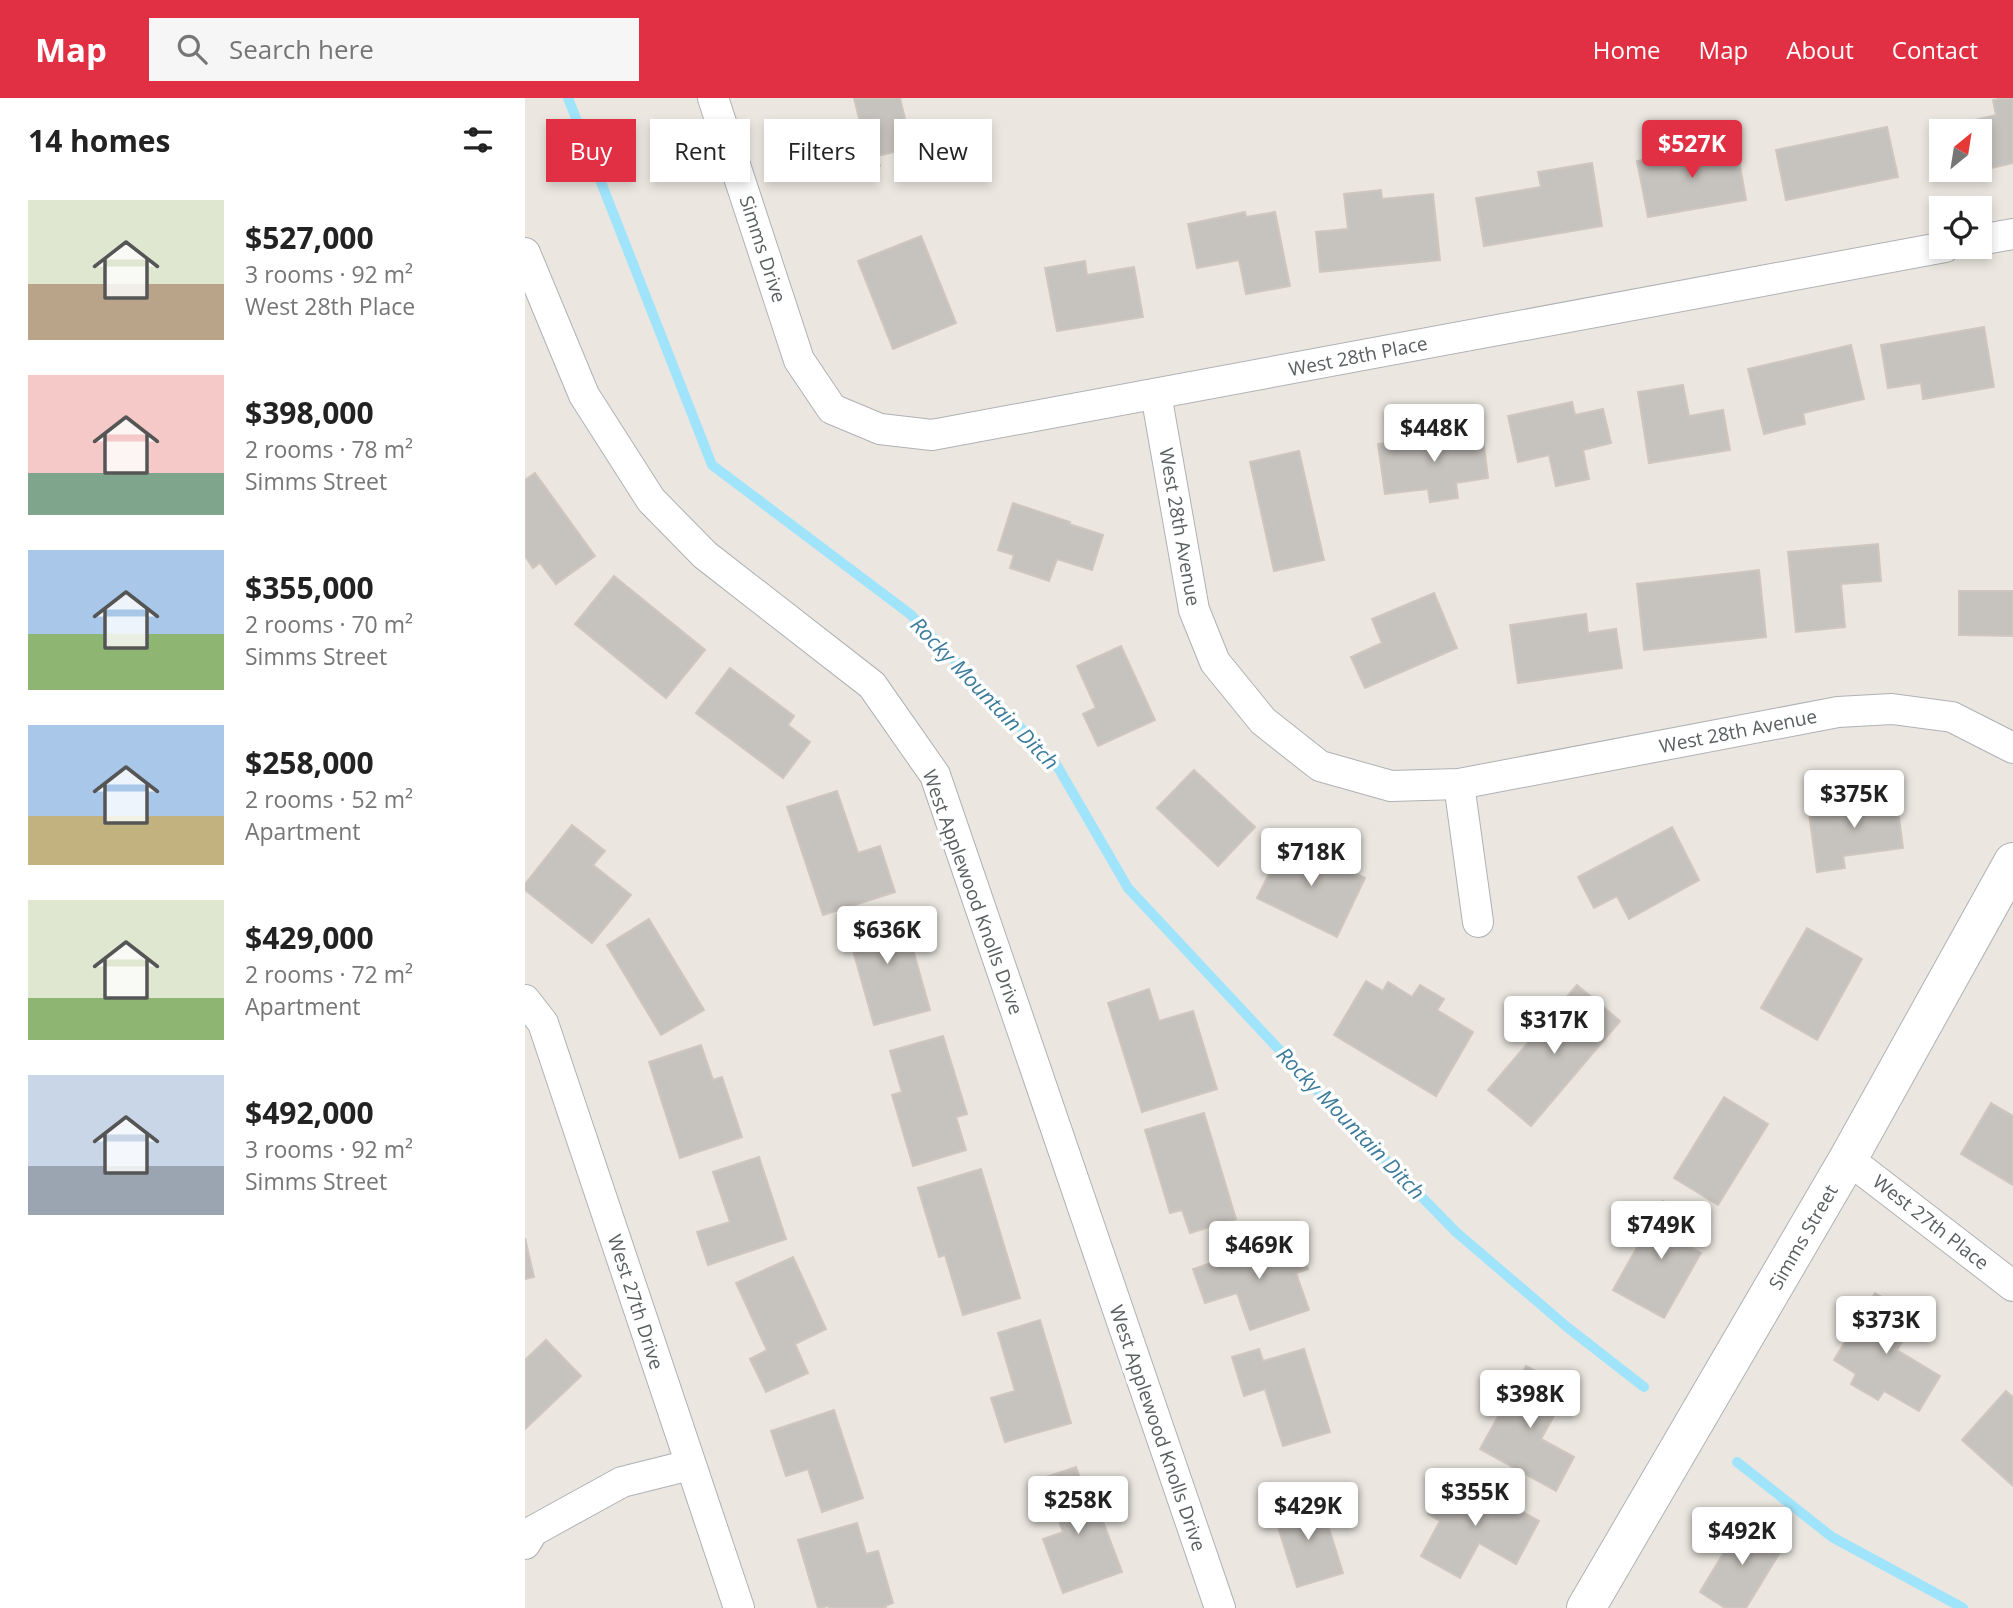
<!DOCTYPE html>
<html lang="en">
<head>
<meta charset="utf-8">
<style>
  :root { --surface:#fff; --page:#f6f6f6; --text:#222; --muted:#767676; --accent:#e13043 }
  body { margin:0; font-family:"Open Sans",sans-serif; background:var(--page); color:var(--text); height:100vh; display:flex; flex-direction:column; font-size:26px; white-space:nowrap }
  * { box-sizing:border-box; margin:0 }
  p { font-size:23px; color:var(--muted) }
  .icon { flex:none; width:38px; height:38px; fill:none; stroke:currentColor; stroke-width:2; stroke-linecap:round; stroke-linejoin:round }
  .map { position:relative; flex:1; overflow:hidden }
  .side { display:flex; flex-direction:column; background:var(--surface); width:525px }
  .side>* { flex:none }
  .top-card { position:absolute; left:21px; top:21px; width:665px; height:63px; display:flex; gap:14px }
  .needle { width:46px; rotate:30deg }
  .fabs { position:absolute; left:1404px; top:21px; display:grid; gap:14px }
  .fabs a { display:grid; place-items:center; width:63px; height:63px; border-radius:0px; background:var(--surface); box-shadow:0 4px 10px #0003; font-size:35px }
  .price { position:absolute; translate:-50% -60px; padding:0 16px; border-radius:7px; background:#fff; color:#222; font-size:23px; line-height:46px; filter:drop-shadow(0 2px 4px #0008) }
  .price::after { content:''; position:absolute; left:50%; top:42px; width:21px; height:16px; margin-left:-10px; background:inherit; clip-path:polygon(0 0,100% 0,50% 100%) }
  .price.on { background:var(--accent); color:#fff }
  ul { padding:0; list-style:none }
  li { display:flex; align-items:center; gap:21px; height:175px; padding:0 28px }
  li span { display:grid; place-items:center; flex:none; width:196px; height:140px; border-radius:0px; color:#555 }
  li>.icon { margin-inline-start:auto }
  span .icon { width:84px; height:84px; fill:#fffc; stroke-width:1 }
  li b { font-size:30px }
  h2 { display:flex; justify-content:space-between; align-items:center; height:84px; padding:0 28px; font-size:30px }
  .pill { padding:0 24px; border-radius:0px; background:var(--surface); box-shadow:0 4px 10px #0003; font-size:24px; line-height:63px }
  .pill.on { background:var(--accent); color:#fff }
  header { display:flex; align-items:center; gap:42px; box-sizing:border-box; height:98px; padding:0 35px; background:var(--accent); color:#fff }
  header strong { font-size:33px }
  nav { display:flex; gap:38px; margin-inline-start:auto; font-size:24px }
  .search { width:490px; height:63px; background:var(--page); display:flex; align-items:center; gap:18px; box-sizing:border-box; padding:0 24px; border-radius:0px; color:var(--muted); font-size:26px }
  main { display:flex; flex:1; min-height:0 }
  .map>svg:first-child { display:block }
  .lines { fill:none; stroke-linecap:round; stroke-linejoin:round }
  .stream { stroke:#a0e4fb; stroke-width:10 }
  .building { fill:#c6c2bd; stroke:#cfc7bf; stroke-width:2 }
  .minor-casing { stroke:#aeb2b5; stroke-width:32 }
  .tertiary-casing { stroke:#aeb2b5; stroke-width:40 }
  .minor { stroke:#fff; stroke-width:30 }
  .tertiary { stroke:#fff; stroke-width:38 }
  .labels { text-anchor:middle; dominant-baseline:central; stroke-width:7; stroke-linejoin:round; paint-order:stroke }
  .street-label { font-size:19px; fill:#595e60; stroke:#fff }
  .water-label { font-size:21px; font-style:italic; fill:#3b7b9b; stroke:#fff }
</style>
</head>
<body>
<header>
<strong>Map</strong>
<div class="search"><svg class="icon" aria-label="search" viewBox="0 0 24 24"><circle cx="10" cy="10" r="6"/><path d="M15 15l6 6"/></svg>Search here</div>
<nav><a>Home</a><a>Map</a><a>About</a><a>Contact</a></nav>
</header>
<main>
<section class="side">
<h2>14 homes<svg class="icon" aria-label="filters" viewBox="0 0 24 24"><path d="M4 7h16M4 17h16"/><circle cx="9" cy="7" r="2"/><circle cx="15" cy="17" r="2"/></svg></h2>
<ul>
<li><span style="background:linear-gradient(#dfe7d0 60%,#b9a48a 0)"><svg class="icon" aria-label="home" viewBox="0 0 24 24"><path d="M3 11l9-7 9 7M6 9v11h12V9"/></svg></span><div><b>$527,000</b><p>3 rooms · 92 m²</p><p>West 28th Place</p></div></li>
<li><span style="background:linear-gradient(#f6c9c9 70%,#7fa58c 0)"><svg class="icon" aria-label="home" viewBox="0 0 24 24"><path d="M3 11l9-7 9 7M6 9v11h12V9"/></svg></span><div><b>$398,000</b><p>2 rooms · 78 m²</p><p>Simms Street</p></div></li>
<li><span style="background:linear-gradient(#a9c7e8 60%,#8fb573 0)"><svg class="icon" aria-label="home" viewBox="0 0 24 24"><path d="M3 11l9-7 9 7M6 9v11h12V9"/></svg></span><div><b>$355,000</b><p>2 rooms · 70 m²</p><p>Simms Street</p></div></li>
<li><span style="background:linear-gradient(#a9c7e8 65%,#c2b280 0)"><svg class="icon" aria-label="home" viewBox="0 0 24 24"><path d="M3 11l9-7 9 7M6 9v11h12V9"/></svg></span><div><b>$258,000</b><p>2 rooms · 52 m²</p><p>Apartment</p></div></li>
<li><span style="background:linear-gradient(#dfe7d0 70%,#8fb573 0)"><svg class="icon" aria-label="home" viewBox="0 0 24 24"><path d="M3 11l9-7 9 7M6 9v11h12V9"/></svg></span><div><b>$429,000</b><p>2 rooms · 72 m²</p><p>Apartment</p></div></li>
<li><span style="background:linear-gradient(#c9d6e8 65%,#9aa5b1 0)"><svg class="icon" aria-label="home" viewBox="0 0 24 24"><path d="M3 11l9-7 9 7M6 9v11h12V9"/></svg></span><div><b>$492,000</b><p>3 rooms · 92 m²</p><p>Simms Street</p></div></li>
</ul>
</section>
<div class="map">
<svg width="1488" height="1510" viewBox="0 0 1488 1510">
  <rect width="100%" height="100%" fill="#ebe7e0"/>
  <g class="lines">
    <g class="stream">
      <path d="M43,0L187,367L385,516L531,666L603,790L789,989L931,1134L1042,1229L1119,1289"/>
      <path d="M1212,1364L1307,1439L1438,1510"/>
    </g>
  </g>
  <g class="building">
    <path d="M329,0H375L387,50L352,58L355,68L325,75L317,42L338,37Z"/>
    <path d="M1478,0H1488V65L1432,78L1431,72H1454V33H1421L1420,29L1471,17L1468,2Z"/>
    <path d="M1362,29L1373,79L1261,102L1251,52Z"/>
    <path d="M1211,45L1221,102L1123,119L1112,63Z"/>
    <path d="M1067,65L1077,128L959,148L951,100L1016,89L1013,74Z"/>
    <path d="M856,92L857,101L908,96L915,162L795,174L791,134L823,131L819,96Z"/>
    <path d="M720,114L721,119L750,114L765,188L721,196L714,162L672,170L663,126Z"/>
    <path d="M396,138L431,225L368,251L333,163Z"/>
    <path d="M560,163L562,177L609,169L618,219L532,233L520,170Z"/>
    <path d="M1459,229L1469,289L1398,301L1396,285L1363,290L1356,247Z"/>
    <path d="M1326,247L1339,301L1278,315L1280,326L1239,336L1223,271Z"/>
    <path d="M1158,287L1164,318L1198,312L1205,352L1124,365L1113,294Z"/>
    <path d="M1047,304L1050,317L1078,311L1086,345L1058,352L1064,381L1031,388L1024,357L993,364L983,318Z"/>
    <path d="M957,332L963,380L931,385L933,400L905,404L903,391L860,396L853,346Z"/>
    <path d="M774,353L799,462L749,473L725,364Z"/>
    <path d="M10,375L70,458L31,486L15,465L8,470L0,458V382Z"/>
    <path d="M488,405L545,424L544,426L578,437L567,472L532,461L524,483L485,470L489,457L473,452Z"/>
    <path d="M1353,446L1356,483L1316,486L1320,529L1271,534L1263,454Z"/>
    <path d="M1234,472L1241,539L1119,552L1112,486Z"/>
    <path d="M89,478L180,552L141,600L50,526Z"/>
    <path d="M1434,493H1488V538L1434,537Z"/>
    <path d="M909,495L932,550L840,590L826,559L857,545L847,521Z"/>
    <path d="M1061,516L1063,535L1091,531L1097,570L993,585L985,527Z"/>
    <path d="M596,548L630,622L573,648L558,616L571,610L552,568Z"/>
    <path d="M205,570L269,618L263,627L285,644L258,680L171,615Z"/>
    <path d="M669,672L730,729L693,768L632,710Z"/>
    <path d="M312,693L333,755L355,748L370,794L298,817L262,709Z"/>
    <path d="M1371,697L1378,750L1318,758L1320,770L1292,774L1283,708Z"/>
    <path d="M47,727L80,753L68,767L106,797L67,845L0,792V786Z"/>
    <path d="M1147,729L1174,782L1104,821L1092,798L1069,810L1053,779Z"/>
    <path d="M761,742L840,780L812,839L732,800Z"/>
    <path d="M376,809L405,912L349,927L320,824Z"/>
    <path d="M124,821L179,912L136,937L82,847Z"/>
    <path d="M1282,830L1337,861L1292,942L1236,910Z"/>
    <path d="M841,883L858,893L863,884L887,899L895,887L919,901L912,912L948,934L911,998L809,937Z"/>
    <path d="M1052,887L1095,923L1006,1028L963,992Z"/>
    <path d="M624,891L634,923L668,913L692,991L617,1014L583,905Z"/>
    <path d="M418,938L442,1016L431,1019L441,1052L388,1068L367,997L377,994L365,953Z"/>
    <path d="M176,947L188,982L197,979L217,1039L155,1060L124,964Z"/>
    <path d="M1199,999L1243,1026L1193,1107L1149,1080Z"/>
    <path d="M1466,1005L1488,1018V1087L1436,1056Z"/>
    <path d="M679,1015L711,1121L665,1135L657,1112L645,1115L620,1032Z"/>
    <path d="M234,1059L261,1141L183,1167L172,1134L205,1124L188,1074Z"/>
    <path d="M456,1071L495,1200L438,1217L420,1157L414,1159L393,1090Z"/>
    <path d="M1138,1103L1178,1126L1165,1149L1176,1155L1139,1220L1088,1192Z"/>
    <path d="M771,1136L783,1171L771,1175L784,1212L725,1232L712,1195L680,1205L668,1171Z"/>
    <path d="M0,1140L9,1179L0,1181Z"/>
    <path d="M268,1159L301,1231L270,1246L283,1275L241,1294L225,1261L242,1252L211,1185Z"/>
    <path d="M1350,1195L1392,1220L1372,1252L1415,1278L1394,1313L1359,1293L1353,1302L1326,1286L1331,1276L1309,1262Z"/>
    <path d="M515,1222L546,1325L480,1344L466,1300L490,1293L473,1235Z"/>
    <path d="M21,1242L56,1278L0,1331V1262Z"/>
    <path d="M734,1251L738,1263L779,1251L805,1334L758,1348L740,1291L719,1298L707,1259Z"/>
    <path d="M1001,1268L1044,1291L1016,1341L1049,1359L1031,1393L955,1351Z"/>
    <path d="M1481,1293L1488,1299V1388L1437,1342Z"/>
    <path d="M309,1312L338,1400L297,1414L283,1371L261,1378L246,1333Z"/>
    <path d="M551,1369L571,1423L577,1421L597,1474L538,1495L518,1441L538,1434L518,1380Z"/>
    <path d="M943,1383L1014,1423L991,1466L954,1445L935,1480L896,1458L915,1423L903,1416L919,1387L936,1395Z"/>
    <path d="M794,1399L818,1475L772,1489L748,1413Z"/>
    <path d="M1219,1421L1260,1446L1221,1510H1200L1175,1494Z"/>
    <path d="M332,1425L341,1456L353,1453L368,1505L360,1508L361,1510H304V1508L293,1510L273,1442Z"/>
  </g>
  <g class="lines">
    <defs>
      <g id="minor">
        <path d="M188,0L274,262L307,311L355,331L407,337L1420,149"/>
        <path d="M1454,142L1488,136"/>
        <path d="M0,155L59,297L126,402L180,457L347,587L410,677L695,1510"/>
        <path d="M631,296L669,512L690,564L738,623L795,668L866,688L934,686L1313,614L1367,611L1427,619L1488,650"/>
        <path d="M934,686L953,824"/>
        <path d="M0,902L18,925L214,1510"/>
        <path d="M1323,1061L1488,1188"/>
        <path d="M0,1446L8,1433L97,1384L165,1367"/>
      </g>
      <path id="tertiary" d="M1061,1510L1323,1061L1488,764"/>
    </defs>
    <use href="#minor" class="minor-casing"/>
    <use href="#tertiary" class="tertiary-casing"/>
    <use href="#minor" class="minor"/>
    <use href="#tertiary" class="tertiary"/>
  </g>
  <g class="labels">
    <g class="street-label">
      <text transform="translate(238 151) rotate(72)">Simms Drive</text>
      <text transform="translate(833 258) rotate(-11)">West 28th Place</text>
      <text transform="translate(655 429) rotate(80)">West 28th Avenue</text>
      <text transform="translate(1213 633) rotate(-11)">West 28th Avenue</text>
      <text transform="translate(448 794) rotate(70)">West Applewood Knolls Drive</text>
      <text transform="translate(1406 1124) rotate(38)">West 27th Place</text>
      <text transform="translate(1278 1139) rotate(-60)">Simms Street</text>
      <text transform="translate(111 1204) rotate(72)">West 27th Drive</text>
      <text transform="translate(633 1330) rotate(71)">West Applewood Knolls Drive</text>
    </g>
    <g class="water-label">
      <text transform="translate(460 595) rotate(46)">Rocky Mountain Ditch</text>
      <text transform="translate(826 1025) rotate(46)">Rocky Mountain Ditch</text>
    </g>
  </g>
</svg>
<div class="fabs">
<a><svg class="needle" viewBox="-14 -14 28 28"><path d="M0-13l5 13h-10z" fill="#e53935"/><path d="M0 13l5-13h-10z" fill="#767676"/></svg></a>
<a><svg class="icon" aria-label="locate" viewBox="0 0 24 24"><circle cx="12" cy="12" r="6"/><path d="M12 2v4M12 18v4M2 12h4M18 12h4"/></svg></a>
</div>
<b class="price on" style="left:1167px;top:82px">$527K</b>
<b class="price" style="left:909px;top:366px">$448K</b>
<b class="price" style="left:1329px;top:732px">$375K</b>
<b class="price" style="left:786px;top:790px">$718K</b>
<b class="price" style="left:362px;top:868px">$636K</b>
<b class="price" style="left:1029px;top:958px">$317K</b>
<b class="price" style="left:1136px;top:1163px">$749K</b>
<b class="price" style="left:734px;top:1183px">$469K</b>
<b class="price" style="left:1361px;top:1258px">$373K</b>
<b class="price" style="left:1005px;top:1332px">$398K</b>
<b class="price" style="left:950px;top:1430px">$355K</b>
<b class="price" style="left:553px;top:1438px">$258K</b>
<b class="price" style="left:783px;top:1444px">$429K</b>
<b class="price" style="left:1217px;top:1469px">$492K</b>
<div class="top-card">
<a class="pill on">Buy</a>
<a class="pill">Rent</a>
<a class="pill">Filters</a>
<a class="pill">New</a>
</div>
</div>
</main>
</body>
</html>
